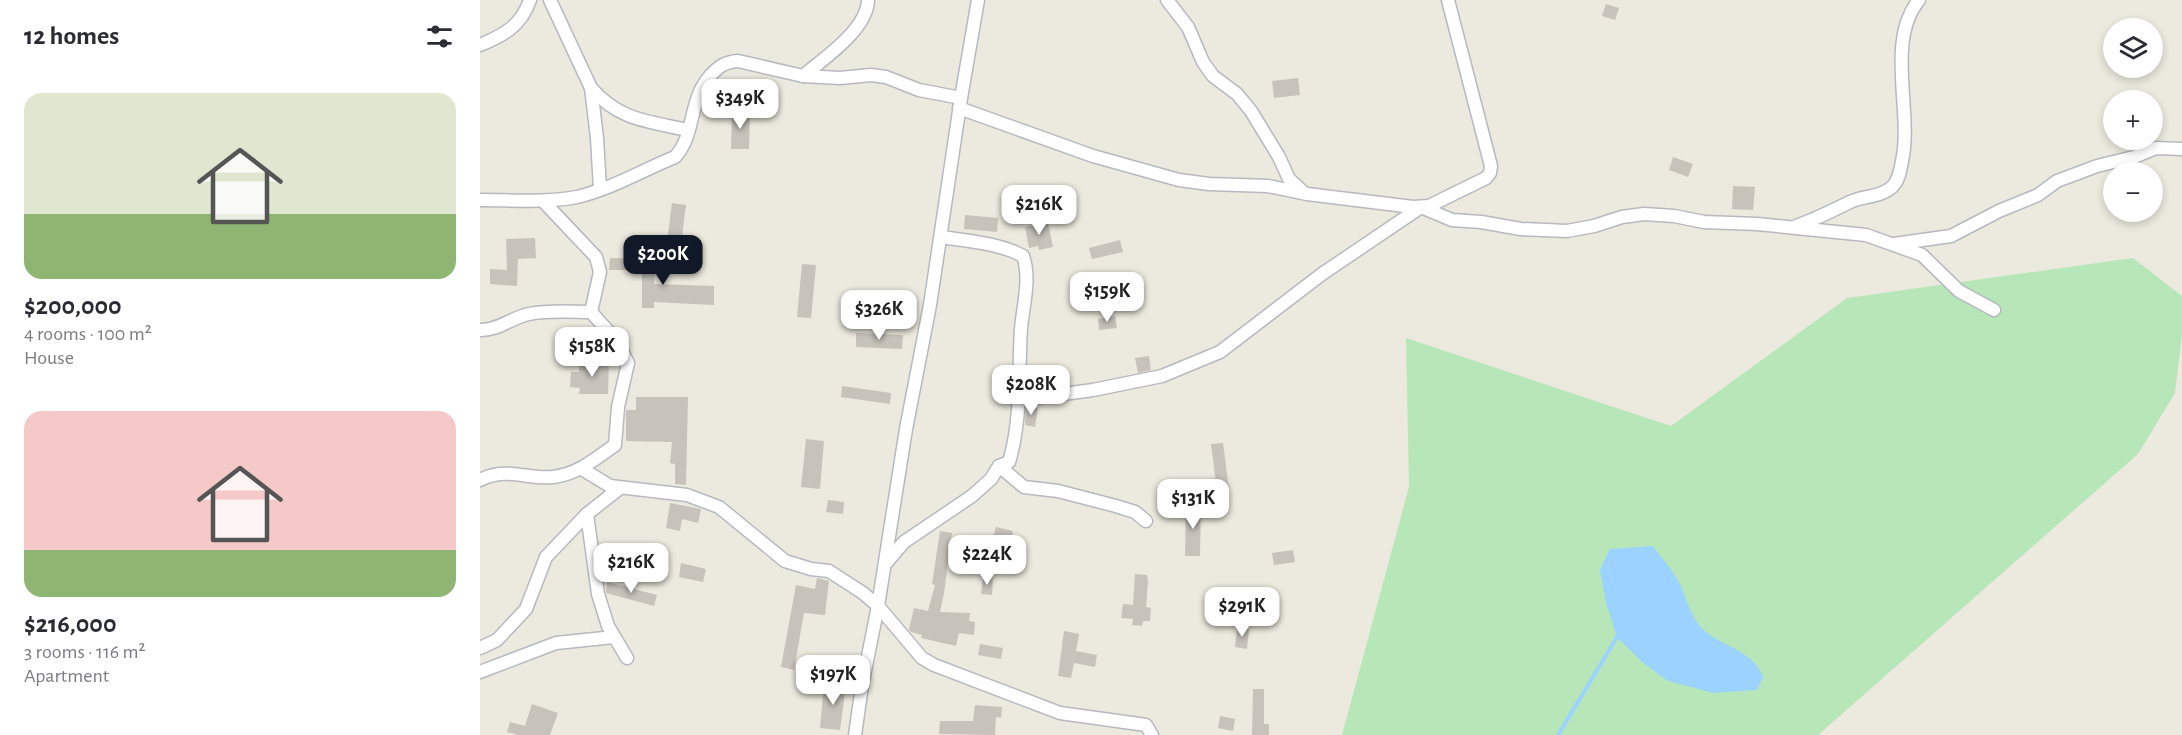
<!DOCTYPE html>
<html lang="en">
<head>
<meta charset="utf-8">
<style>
  :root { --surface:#fff; --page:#f2f2f3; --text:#2b2b33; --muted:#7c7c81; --accent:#111827 }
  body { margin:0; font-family:"Alegreya Sans",sans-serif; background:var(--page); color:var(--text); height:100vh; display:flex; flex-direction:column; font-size:22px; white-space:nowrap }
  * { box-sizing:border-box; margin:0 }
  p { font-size:20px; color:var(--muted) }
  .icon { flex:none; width:33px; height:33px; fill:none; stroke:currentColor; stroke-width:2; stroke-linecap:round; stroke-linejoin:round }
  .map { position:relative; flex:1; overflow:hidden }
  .drawer { display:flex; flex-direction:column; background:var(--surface); width:480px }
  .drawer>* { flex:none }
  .controls { position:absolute; left:1623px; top:18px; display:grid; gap:12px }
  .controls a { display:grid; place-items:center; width:60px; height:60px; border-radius:50%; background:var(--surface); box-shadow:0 3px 9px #0003; font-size:30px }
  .price { position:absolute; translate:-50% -51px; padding:0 14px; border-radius:12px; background:#fff; color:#222; font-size:20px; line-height:39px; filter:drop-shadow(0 2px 3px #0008) }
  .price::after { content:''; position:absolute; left:50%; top:36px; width:18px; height:14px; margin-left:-9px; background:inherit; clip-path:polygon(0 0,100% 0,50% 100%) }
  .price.on { background:var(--accent); color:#fff }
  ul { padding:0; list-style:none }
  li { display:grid; align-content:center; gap:12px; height:318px; padding:0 24px }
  li span { display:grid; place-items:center; height:186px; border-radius:18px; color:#555 }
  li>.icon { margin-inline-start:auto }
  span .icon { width:108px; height:108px; fill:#fffc; stroke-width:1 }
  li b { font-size:26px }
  h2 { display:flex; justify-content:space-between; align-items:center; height:72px; padding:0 24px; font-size:26px }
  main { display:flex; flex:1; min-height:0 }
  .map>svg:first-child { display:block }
  .green { fill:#b7e7b8 }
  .water { fill:#9bd2ff }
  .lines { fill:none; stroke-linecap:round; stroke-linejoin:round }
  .stream { stroke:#9bd2ff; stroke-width:4 }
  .building { fill:#c7c3bb }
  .street-casing { stroke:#b6b9bf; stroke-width:15 }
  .street { stroke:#fff; stroke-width:12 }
</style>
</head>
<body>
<main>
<section class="drawer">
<h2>12 homes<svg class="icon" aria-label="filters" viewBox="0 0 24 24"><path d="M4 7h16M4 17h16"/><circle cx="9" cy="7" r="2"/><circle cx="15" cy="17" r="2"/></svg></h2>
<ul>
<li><span style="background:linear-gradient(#dfe7d0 65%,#8fb573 0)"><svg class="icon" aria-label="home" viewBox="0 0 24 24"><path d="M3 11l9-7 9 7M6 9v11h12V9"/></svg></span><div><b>$200,000</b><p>4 rooms · 100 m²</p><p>House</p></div></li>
<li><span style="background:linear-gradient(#f6c9c9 75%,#8fb573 0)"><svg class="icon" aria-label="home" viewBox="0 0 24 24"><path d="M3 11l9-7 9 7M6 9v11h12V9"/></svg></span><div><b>$216,000</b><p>3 rooms · 116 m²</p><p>Apartment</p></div></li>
</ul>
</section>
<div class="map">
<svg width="1702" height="735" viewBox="0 0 1702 735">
  <rect width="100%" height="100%" fill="#ece9de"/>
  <path class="green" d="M1653,258L1702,296V334L1695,393L1658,454L1338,735H862L929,487L926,338L1191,426L1367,298Z"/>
  <path class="water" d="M1173,546C1182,558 1193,571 1200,584C1208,602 1212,623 1230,635C1249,648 1274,653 1283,677L1277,690L1233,693L1188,681L1162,662L1137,637L1126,603L1120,570L1130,549Z"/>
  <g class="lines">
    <path class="stream" d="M1078,735L1137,637"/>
  </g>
  <g class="building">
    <path d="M1126,4L1139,8L1135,20L1122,16Z"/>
    <path d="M818,78L820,95L794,98L792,81Z"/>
    <path d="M251,100V111L224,113L225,102Z"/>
    <path d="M252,111H270L269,149H251Z"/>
    <path d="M1193,157L1213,164L1208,177L1189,170Z"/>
    <path d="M1253,186L1275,187L1273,210L1252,209Z"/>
    <path d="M192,203L206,205L201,244L187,242Z"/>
    <path d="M485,215L518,218L517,232L484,229Z"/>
    <path d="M568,223L573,247L559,250L558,246L549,248L545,227Z"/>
    <path d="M55,238L56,258L38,259L37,286L10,284V269L27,270L26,239Z"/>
    <path d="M640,240L643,252L612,259L609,248Z"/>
    <path d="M130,258L175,259L174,284L234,286V305L174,302V308H162V270H129Z"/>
    <path d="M322,264L336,265L331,318L317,317Z"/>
    <path d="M635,316L637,328L619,330L618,319Z"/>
    <path d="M376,333L423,335L422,349L376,347Z"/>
    <path d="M669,356L671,370L658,373L655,358Z"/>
    <path d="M99,361H129L128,394H99L100,388L90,387L91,372H99Z"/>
    <path d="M362,386L411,393L410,404L361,397Z"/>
    <path d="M156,397H208L206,485L195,484V464L190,463L192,442L146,441V410H156Z"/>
    <path d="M546,407L558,408L555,427L545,425Z"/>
    <path d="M326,439L344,441L340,489L321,487Z"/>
    <path d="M743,443L749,489L737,491L731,444Z"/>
    <path d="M348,500L364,502L363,514L346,512Z"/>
    <path d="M190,503L221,509L218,523L202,519L200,531L186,528Z"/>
    <path d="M706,503H721L720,556H705Z"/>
    <path d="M516,527L533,531L531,541L513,537Z"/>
    <path d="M460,531L472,533L464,593L460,612L490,613L489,621L495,622L494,635L479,633L476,646L441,638L442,635L431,632L429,629L434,608L448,611L455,585L452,584Z"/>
    <path d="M813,550L815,562L794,565L792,553Z"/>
    <path d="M201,563L226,569L223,582L199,577Z"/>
    <path d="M655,574L667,575L668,581L666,607L671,608L670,621H663L662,626L652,625L653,619L641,618L643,604L653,605Z"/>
    <path d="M503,577L513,578L512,595L501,594Z"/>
    <path d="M337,578L349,581L345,615L324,613L314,670L301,667L316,585L335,589Z"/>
    <path d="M127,582L177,595L174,606L126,593Z"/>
    <path d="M757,628L769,629L767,649L755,647Z"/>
    <path d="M584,631L599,634L596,651L617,655L615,667L594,663L591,678L578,676Z"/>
    <path d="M500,644L523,648L521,659L498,655Z"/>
    <path d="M344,683L366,686L360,730L340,728Z"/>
    <path d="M773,689H784V724H789V735H772Z"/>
    <path d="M52,704L78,713L70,735H38L27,732L30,722L45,726Z"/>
    <path d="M495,705L522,707L521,718L516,717L515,735L459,734L460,721H493Z"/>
    <path d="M740,716L755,719L753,731L738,728Z"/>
  </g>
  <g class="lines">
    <defs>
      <g id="street">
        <path d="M70,0L111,88L117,138L120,189"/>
        <path d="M687,0L708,27L723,62L733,76L757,94L771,111L799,157L809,179L823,192"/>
        <path d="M0,45C24,35 41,26 50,0"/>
        <path d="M323,76C344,58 387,30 388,0"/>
        <path d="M111,88C140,121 168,121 208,130"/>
        <path d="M479,108L613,156L699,180L729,184L788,186L827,194L933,207L949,206L1006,178L1010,173L1011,166L968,0"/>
        <path d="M0,200C32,200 65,203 97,197C131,189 163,170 195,157C216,134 208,101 230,76C239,66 245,62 258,61L323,76L360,78L391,75L406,77L439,90L481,98"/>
        <path d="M63,201L116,257L120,272L111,312"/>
        <path d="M941,207L972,220L1001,222L1041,229L1087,231L1114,226L1142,217L1164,214L1194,216L1224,222L1277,224L1386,235L1442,255L1479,291L1514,310"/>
        <path d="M1316,226C1337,219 1351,211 1370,202C1384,195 1401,198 1413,186C1420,178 1420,170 1422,161C1433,112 1405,41 1439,0"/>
        <path d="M1414,244L1471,236L1519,211L1558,195L1577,181L1617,166L1654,157L1676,148L1702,149"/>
        <path d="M0,330C17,331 33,317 49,314C69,310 91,312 111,312L137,341L148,363L138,407L135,445C115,459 98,474 73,477C47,480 27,466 0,480"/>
        <path d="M539,400L613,390L682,376L740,352L842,274L941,207"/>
        <path d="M519,466L544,487L578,491L636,506L655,512L666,521"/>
        <path d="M102,469L130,486L207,495L239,507L305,561L331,569L349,571L383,593L398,606L442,658L454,665L580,713L666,725L672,735"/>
        <path d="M107,514L118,594L128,626L147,658"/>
        <path d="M406,563L424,542L492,496L511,479L519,466L529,462C542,419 538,374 541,329C543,305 551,279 543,256C519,243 488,241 461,237"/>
        <path d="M0,648L17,640L46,609L66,557L107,514L140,488"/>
        <path d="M0,672L76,643L134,637"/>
        <path d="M375,735L382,686L398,606L426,429L450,305L481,98L498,0"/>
      </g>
    </defs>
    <use href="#street" class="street-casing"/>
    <use href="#street" class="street"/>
  </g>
</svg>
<div class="controls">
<a><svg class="icon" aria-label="layers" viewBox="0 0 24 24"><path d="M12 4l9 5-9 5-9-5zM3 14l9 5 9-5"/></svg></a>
<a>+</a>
<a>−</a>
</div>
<b class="price" style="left:260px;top:130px">$349K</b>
<b class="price" style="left:559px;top:236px">$216K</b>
<b class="price on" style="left:183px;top:286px">$200K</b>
<b class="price" style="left:627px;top:323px">$159K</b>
<b class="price" style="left:399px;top:341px">$326K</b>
<b class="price" style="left:112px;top:378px">$158K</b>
<b class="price" style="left:551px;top:416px">$208K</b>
<b class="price" style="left:713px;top:530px">$131K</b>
<b class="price" style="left:507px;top:586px">$224K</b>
<b class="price" style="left:151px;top:594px">$216K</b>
<b class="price" style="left:762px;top:638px">$291K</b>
<b class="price" style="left:353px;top:706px">$197K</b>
</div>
</main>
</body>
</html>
